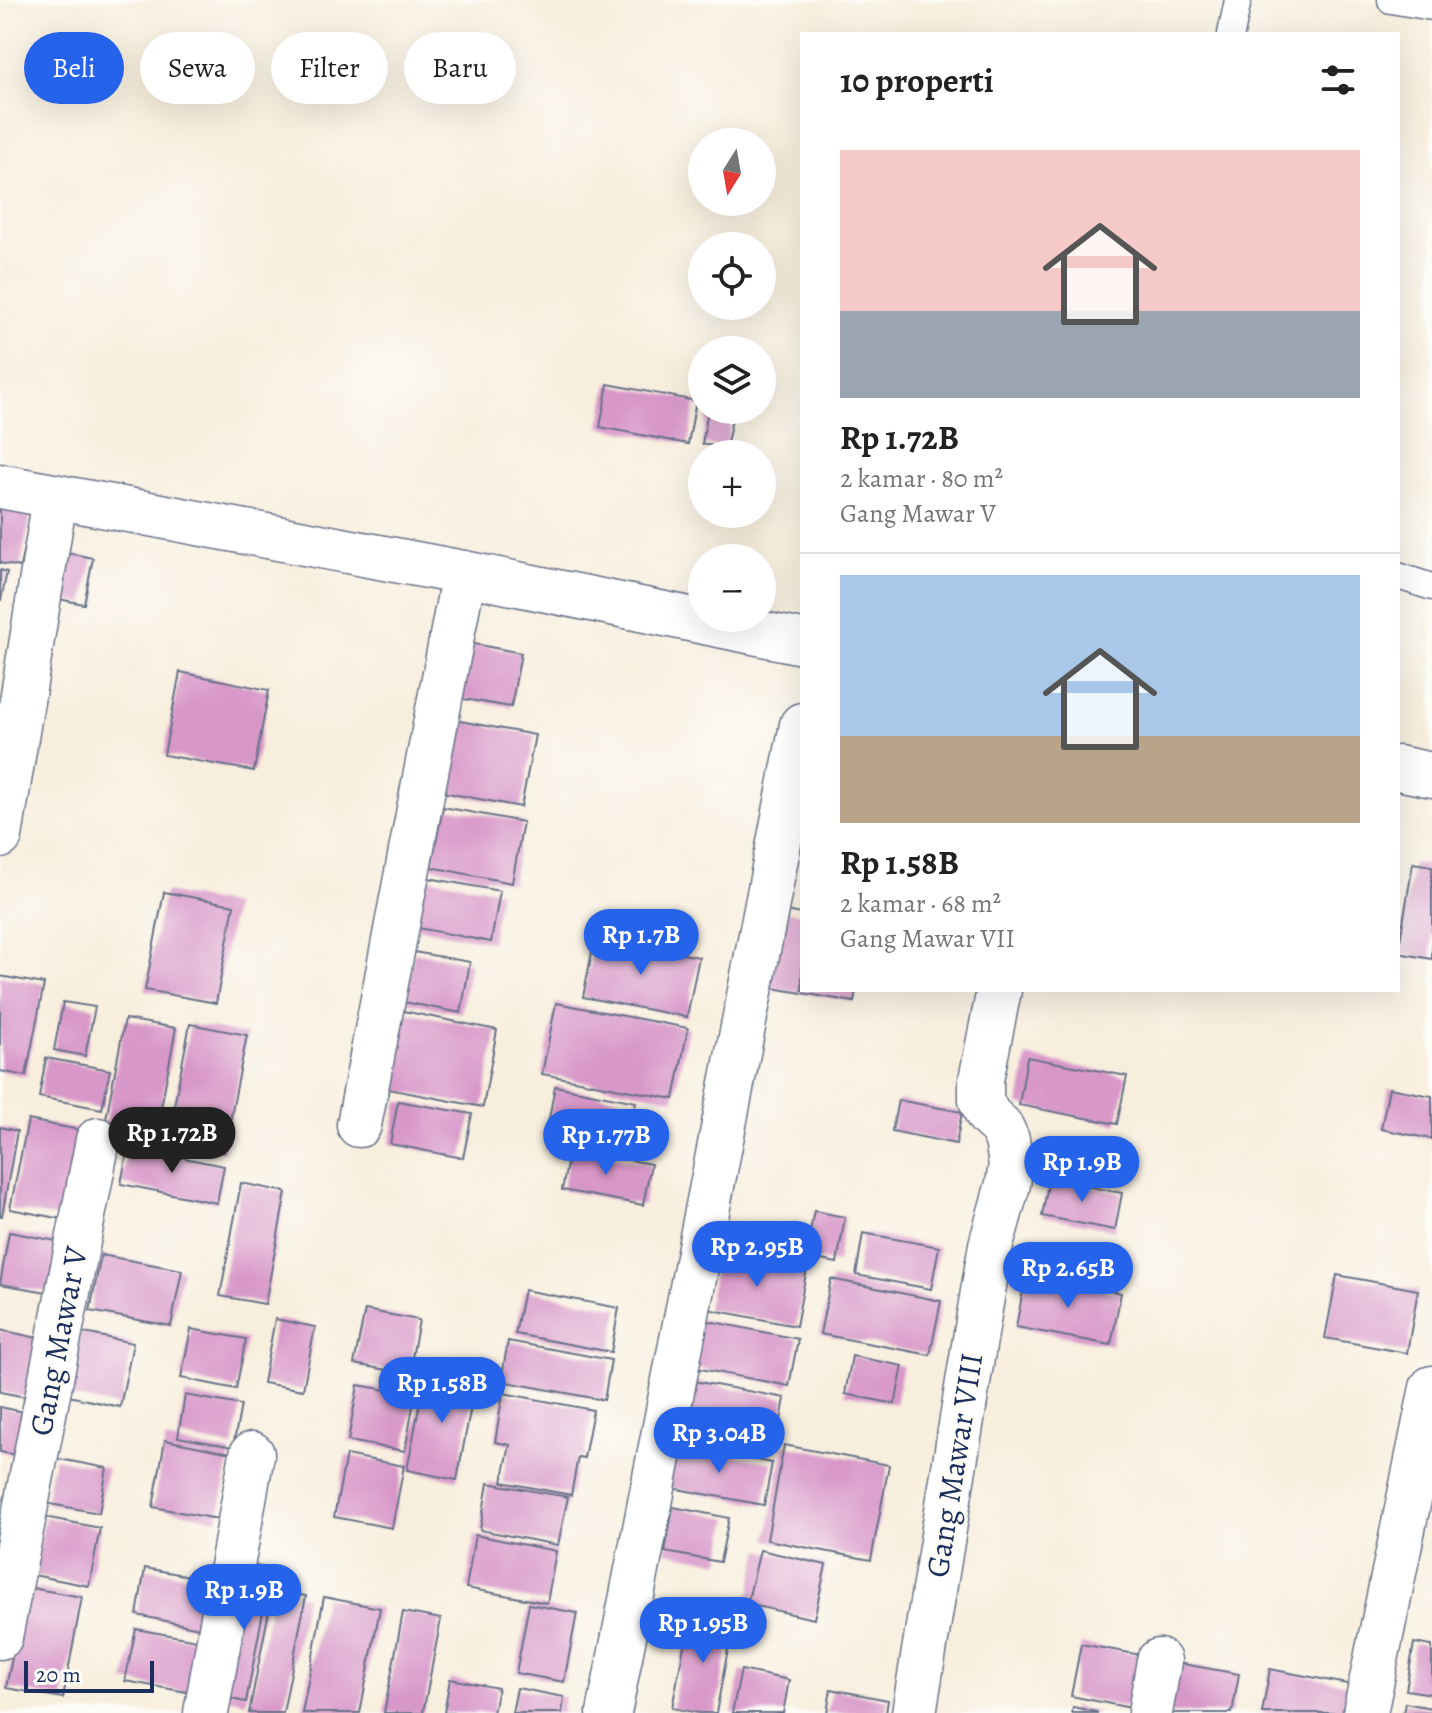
<!DOCTYPE html>
<html lang="id">
<head>
<meta charset="utf-8">
<style>
  :root { --surface:#fff; --page:#f6f6f6; --text:#222; --muted:#767676; --line:#e0e0e0; --accent:#2563eb }
  body { margin:0; font-family:Alegreya,serif; background:var(--page); color:var(--text); height:100vh; display:flex; flex-direction:column; font-size:30px; white-space:nowrap }
  * { box-sizing:border-box; margin:0 }
  p { font-size:26px; color:var(--muted) }
  .icon { flex:none; width:44px; height:44px; fill:none; stroke:currentColor; stroke-width:2; stroke-linecap:round; stroke-linejoin:round }
  .map { position:relative; flex:1; overflow:hidden }
  .panel { position:absolute; left:800px; top:32px; width:600px; height:960px; display:flex; flex-direction:column; background:var(--surface); border-radius:0px; box-shadow:0 8px 32px #0002 }
  .panel>* { flex:none }
  .top-card { position:absolute; left:24px; top:32px; width:656px; height:72px; display:flex; gap:16px }
  .needle { width:52px; rotate:191deg }
  .tools { position:absolute; left:688px; top:128px; display:grid; gap:16px }
  .tools a { display:grid; place-items:center; width:88px; height:88px; border-radius:50%; background:var(--surface); box-shadow:0 8px 32px #0002; font-size:40px }
  .scale { position:absolute; left:24px; bottom:20px; width:130px; box-sizing:border-box; padding-left:8px; border:4px solid #1b2f5e; border-top:0; font-size:22px; line-height:28px; white-space:nowrap; color:#1b2f5e; -webkit-text-stroke:6px #fdfcf7; paint-order:stroke }
  .price { position:absolute; translate:-50% -68px; padding:0 18px; border-radius:28px; background:var(--accent); color:#fff; font-size:26px; line-height:52px; filter:drop-shadow(0 2px 4px #0008) }
  .price::after { content:''; position:absolute; left:50%; top:48px; width:24px; height:18px; margin-left:-12px; background:inherit; clip-path:polygon(0 0,100% 0,50% 100%) }
  .price.on { background:#222; color:#fff }
  ul { padding:0; list-style:none }
  li { display:grid; align-content:center; gap:16px; height:424px; padding:0 40px }
  li+li { border-top:2px solid var(--line) }
  li span { display:grid; place-items:center; height:248px; border-radius:0px; color:#555 }
  li>.icon { margin-inline-start:auto }
  span .icon { width:144px; height:144px; fill:#fffc; stroke-width:1 }
  li b { font-size:34px }
  h2 { display:flex; justify-content:space-between; align-items:center; height:96px; padding:0 40px; font-size:34px }
  .chip { padding:0 28px; border-radius:36px; background:var(--surface); box-shadow:0 8px 32px #0002; font-size:28px; line-height:72px }
  .chip.on { background:var(--accent); color:#fff }
  .map>svg:first-child { display:block }
  .building { fill:#d897c9 }
  .lines { fill:none; stroke-linecap:round; stroke-linejoin:round }
  .lane-casing { stroke:#68728a; stroke-width:29 }
  .street-casing { stroke:#68728a; stroke-width:47 }
  .lane { stroke:#fff; stroke-width:26 }
  .street { stroke:#fff; stroke-width:44 }
  .labels { text-anchor:middle; dominant-baseline:central; stroke-width:6; stroke-linejoin:round; paint-order:stroke }
  .street-label { font-size:32px; fill:#1b2f5e; stroke:#fdfcf7 }
</style>
</head>
<body>
<div class="map">
<svg width="1432" height="1713" viewBox="0 0 1432 1713">
  <rect width="100%" height="100%" fill="#fdfcf7"/>
  <filter id="ink" filterUnits="userSpaceOnUse"><feTurbulence type="fractalNoise" baseFrequency=".0125" numOctaves="2"/><feDisplacementMap in="SourceGraphic" scale="16" xChannelSelector="R" yChannelSelector="G"/><feConvolveMatrix kernelMatrix="1 2 1 2 8 2 1 2 1" color-interpolation-filters="sRGB"/></filter>
  <filter id="wash" filterUnits="userSpaceOnUse"><feTurbulence type="fractalNoise" baseFrequency=".006" numOctaves="4" result="noise"/><feDisplacementMap in="SourceGraphic" scale="32" xChannelSelector="R" yChannelSelector="G"/><feGaussianBlur stdDeviation="1.8" result="paint"/><feColorMatrix in="noise" values="0 0 0 0 0 0 0 0 0 0 0 0 0 0 0 0 0 1.4 0 .05"/><feComposite in="paint" operator="in"/></filter>
  <g filter="url(#wash)">
    <rect width="100%" height="100%" fill="#f8eedd"/>
    <g id="blocks">
      <g class="building">
        <path d="M608,384L696,401L688,444L600,427Z"/>
        <path d="M708,410H734L726,448L702,444Z"/>
        <path d="M0,508L31,514L20,567L0,563Z"/>
        <path d="M51,550L93,558L84,604L43,596Z"/>
        <path d="M0,570L7,572L1,600H0Z"/>
        <path d="M469,643L521,653L511,707L458,698Z"/>
        <path d="M180,672L269,690L254,771L164,755Z"/>
        <path d="M455,720L535,735L521,807L442,792Z"/>
        <path d="M443,807L523,822L512,883L431,867Z"/>
        <path d="M1413,863L1432,866V959L1398,953Z"/>
        <path d="M423,877L500,891L491,942L413,927Z"/>
        <path d="M164,892L234,905L216,1003L145,990Z"/>
        <path d="M774,909L802,914V990H856L854,1002L761,986Z"/>
        <path d="M595,937L699,957L687,1017L583,997Z"/>
        <path d="M414,952L470,962L461,1013L404,1002Z"/>
        <path d="M0,976L44,984L26,1076L0,1071Z"/>
        <path d="M63,1002L95,1007L85,1056L54,1050Z"/>
        <path d="M556,1003L688,1028L674,1099L542,1074Z"/>
        <path d="M403,1011L497,1030L483,1107L388,1089Z"/>
        <path d="M125,1019L176,1028L156,1134L105,1124Z"/>
        <path d="M190,1024L247,1035L224,1152L167,1141Z"/>
        <path d="M1027,1057L1127,1076L1117,1124L1019,1105Z"/>
        <path d="M46,1058L110,1070L102,1109L39,1097Z"/>
        <path d="M555,1086L636,1102L625,1155L545,1140Z"/>
        <path d="M1389,1088L1432,1096V1139L1381,1129Z"/>
        <path d="M898,1100L962,1112L956,1144L892,1131Z"/>
        <path d="M398,1101L472,1114L463,1158L390,1144Z"/>
        <path d="M28,1120L90,1132L73,1221L10,1209Z"/>
        <path d="M0,1127L17,1131L2,1216H0Z"/>
        <path d="M128,1147L224,1166L217,1203L121,1184Z"/>
        <path d="M570,1149L651,1164L643,1205L562,1190Z"/>
        <path d="M1049,1179L1122,1193L1115,1230L1042,1216Z"/>
        <path d="M241,1183L286,1192L265,1304L220,1296Z"/>
        <path d="M814,1211L845,1217L837,1263L805,1257Z"/>
        <path d="M9,1232L62,1242L53,1293L0,1284Z"/>
        <path d="M863,1233L939,1247L931,1289L856,1275Z"/>
        <path d="M718,1252L807,1268L796,1326L707,1309Z"/>
        <path d="M101,1255L182,1270L171,1326L90,1311Z"/>
        <path d="M1026,1275L1121,1293L1111,1345L1016,1327Z"/>
        <path d="M1337,1275L1418,1290L1407,1353L1325,1338Z"/>
        <path d="M831,1279L941,1301L930,1355L820,1334Z"/>
        <path d="M524,1290L619,1308L611,1352L515,1334Z"/>
        <path d="M365,1310L419,1320L409,1374L354,1364Z"/>
        <path d="M275,1319L315,1327L303,1390L263,1383Z"/>
        <path d="M699,1319L798,1339L789,1386L690,1367Z"/>
        <path d="M191,1329L246,1339L236,1389L181,1378Z"/>
        <path d="M0,1330L38,1338L26,1397L0,1392Z"/>
        <path d="M80,1332L133,1343L120,1407L68,1396Z"/>
        <path d="M508,1341L611,1360L604,1400L501,1381Z"/>
        <path d="M852,1356L903,1366L895,1404L845,1394Z"/>
        <path d="M426,1371L476,1380L457,1480L407,1470Z"/>
        <path d="M683,1379L785,1398L776,1448L673,1428Z"/>
        <path d="M358,1385L415,1395L405,1451L348,1441Z"/>
        <path d="M503,1393L593,1410L584,1458L578,1457L571,1495L502,1482L510,1445L495,1442Z"/>
        <path d="M185,1395L241,1405L233,1447L178,1437Z"/>
        <path d="M0,1407L29,1413L21,1456L0,1452Z"/>
        <path d="M165,1440L231,1453L218,1519L153,1507Z"/>
        <path d="M674,1444L772,1463L764,1505L666,1487Z"/>
        <path d="M784,1445L889,1465L871,1560L767,1540Z"/>
        <path d="M346,1455L404,1466L392,1528L334,1517Z"/>
        <path d="M54,1458L107,1468L99,1513L45,1503Z"/>
        <path d="M488,1483L568,1497L558,1545L480,1530Z"/>
        <path d="M673,1507L729,1518L720,1562L665,1552Z"/>
        <path d="M45,1517L100,1528L89,1586L33,1575Z"/>
        <path d="M475,1535L556,1551L547,1603L466,1588Z"/>
        <path d="M760,1550L826,1565L814,1619L747,1604Z"/>
        <path d="M241,1563L271,1569L246,1702L216,1696Z"/>
        <path d="M145,1568L212,1580L204,1629L137,1615Z"/>
        <path d="M26,1587L82,1597L63,1698L6,1688Z"/>
        <path d="M273,1590L306,1596L283,1713H249Z"/>
        <path d="M324,1597L380,1608L360,1713H302Z"/>
        <path d="M529,1604L577,1613L564,1682L516,1673Z"/>
        <path d="M403,1612L441,1619L423,1713H384Z"/>
        <path d="M690,1615L733,1623L716,1713H699L672,1708Z"/>
        <path d="M136,1629L197,1640L187,1692L125,1681Z"/>
        <path d="M1414,1643L1432,1646V1694L1406,1690Z"/>
        <path d="M1081,1644L1141,1655L1131,1708L1071,1696Z"/>
        <path d="M1172,1662L1239,1674L1232,1713H1162Z"/>
        <path d="M1270,1669L1352,1685L1346,1713H1262Z"/>
        <path d="M741,1670L789,1680L783,1713H732Z"/>
        <path d="M450,1679L498,1688L493,1713H444Z"/>
        <path d="M517,1688L564,1697L562,1713H512Z"/>
        <path d="M831,1689L888,1700L886,1713H827Z"/>
        <path d="M1405,1703L1432,1708V1713H1403Z"/>
        <path d="M1073,1707L1097,1712V1713H1072Z"/>
      </g>
    </g>
  </g>
  <g filter="url(#ink)">
    <use href="#blocks" fill-opacity="0" stroke="#68728a" stroke-width="2"/>
    <g class="lines">
      <defs>
        <g id="lane">
          <path d="M1391,0L1432,7"/>
          <path d="M1231,34L1238,0"/>
          <path d="M1398,576L1432,587"/>
        </g>
        <g id="street">
          <path d="M0,486L464,573L802,642"/>
          <path d="M1398,768L1432,775"/>
          <path d="M0,836L55,498"/>
          <path d="M359,1125L464,573"/>
          <path d="M0,1637L98,1140"/>
          <path d="M206,1713L252,1454"/>
          <path d="M609,1713L802,725"/>
          <path d="M914,1713L979,1315L991,1245L1008,1184L1011,1164L1007,1140L1001,1127L988,1115L981,1100V1080L999,990"/>
          <path d="M1150,1713L1159,1661"/>
          <path d="M1365,1713L1432,1388"/>
        </g>
      </defs>
      <use href="#lane" class="lane-casing"/>
      <use href="#street" class="street-casing"/>
      <use href="#lane" class="lane"/>
      <use href="#street" class="street"/>
    </g>
  </g>
  <g class="labels">
    <g class="street-label">
      <text transform="translate(58 1341) rotate(-79)">Gang Mawar V</text>
      <text transform="translate(954 1465) rotate(-81)">Gang Mawar VIII</text>
    </g>
  </g>
</svg>
<div class="tools">
<a><svg class="needle" viewBox="-14 -14 28 28"><path d="M0-13l5 13h-10z" fill="#e53935"/><path d="M0 13l5-13h-10z" fill="#767676"/></svg></a>
<a><svg class="icon" aria-label="locate" viewBox="0 0 24 24"><circle cx="12" cy="12" r="6"/><path d="M12 2v4M12 18v4M2 12h4M18 12h4"/></svg></a>
<a><svg class="icon" aria-label="layers" viewBox="0 0 24 24"><path d="M12 4l9 5-9 5-9-5zM3 14l9 5 9-5"/></svg></a>
<a>+</a>
<a>−</a>
</div>
<div class="scale">20 m</div>
<b class="price" style="left:641px;top:977px">Rp 1.7B</b>
<b class="price on" style="left:172px;top:1175px">Rp 1.72B</b>
<b class="price" style="left:606px;top:1177px">Rp 1.77B</b>
<b class="price" style="left:1082px;top:1204px">Rp 1.9B</b>
<b class="price" style="left:757px;top:1289px">Rp 2.95B</b>
<b class="price" style="left:1068px;top:1310px">Rp 2.65B</b>
<b class="price" style="left:442px;top:1425px">Rp 1.58B</b>
<b class="price" style="left:719px;top:1475px">Rp 3.04B</b>
<b class="price" style="left:244px;top:1632px">Rp 1.9B</b>
<b class="price" style="left:703px;top:1665px">Rp 1.95B</b>
<div class="top-card">
<a class="chip on">Beli</a>
<a class="chip">Sewa</a>
<a class="chip">Filter</a>
<a class="chip">Baru</a>
</div>
<section class="panel">
<h2>10 properti<svg class="icon" aria-label="filters" viewBox="0 0 24 24"><path d="M4 7h16M4 17h16"/><circle cx="9" cy="7" r="2"/><circle cx="15" cy="17" r="2"/></svg></h2>
<ul>
<li><span style="background:linear-gradient(#f6c9c9 65%,#9aa5b1 0)"><svg class="icon" aria-label="home" viewBox="0 0 24 24"><path d="M3 11l9-7 9 7M6 9v11h12V9"/></svg></span><div><b>Rp 1.72B</b><p>2 kamar · 80 m²</p><p>Gang Mawar V</p></div></li>
<li><span style="background:linear-gradient(#a9c7e8 65%,#b9a48a 0)"><svg class="icon" aria-label="home" viewBox="0 0 24 24"><path d="M3 11l9-7 9 7M6 9v11h12V9"/></svg></span><div><b>Rp 1.58B</b><p>2 kamar · 68 m²</p><p>Gang Mawar VII</p></div></li>
</ul>
</section>
</div>
</body>
</html>
